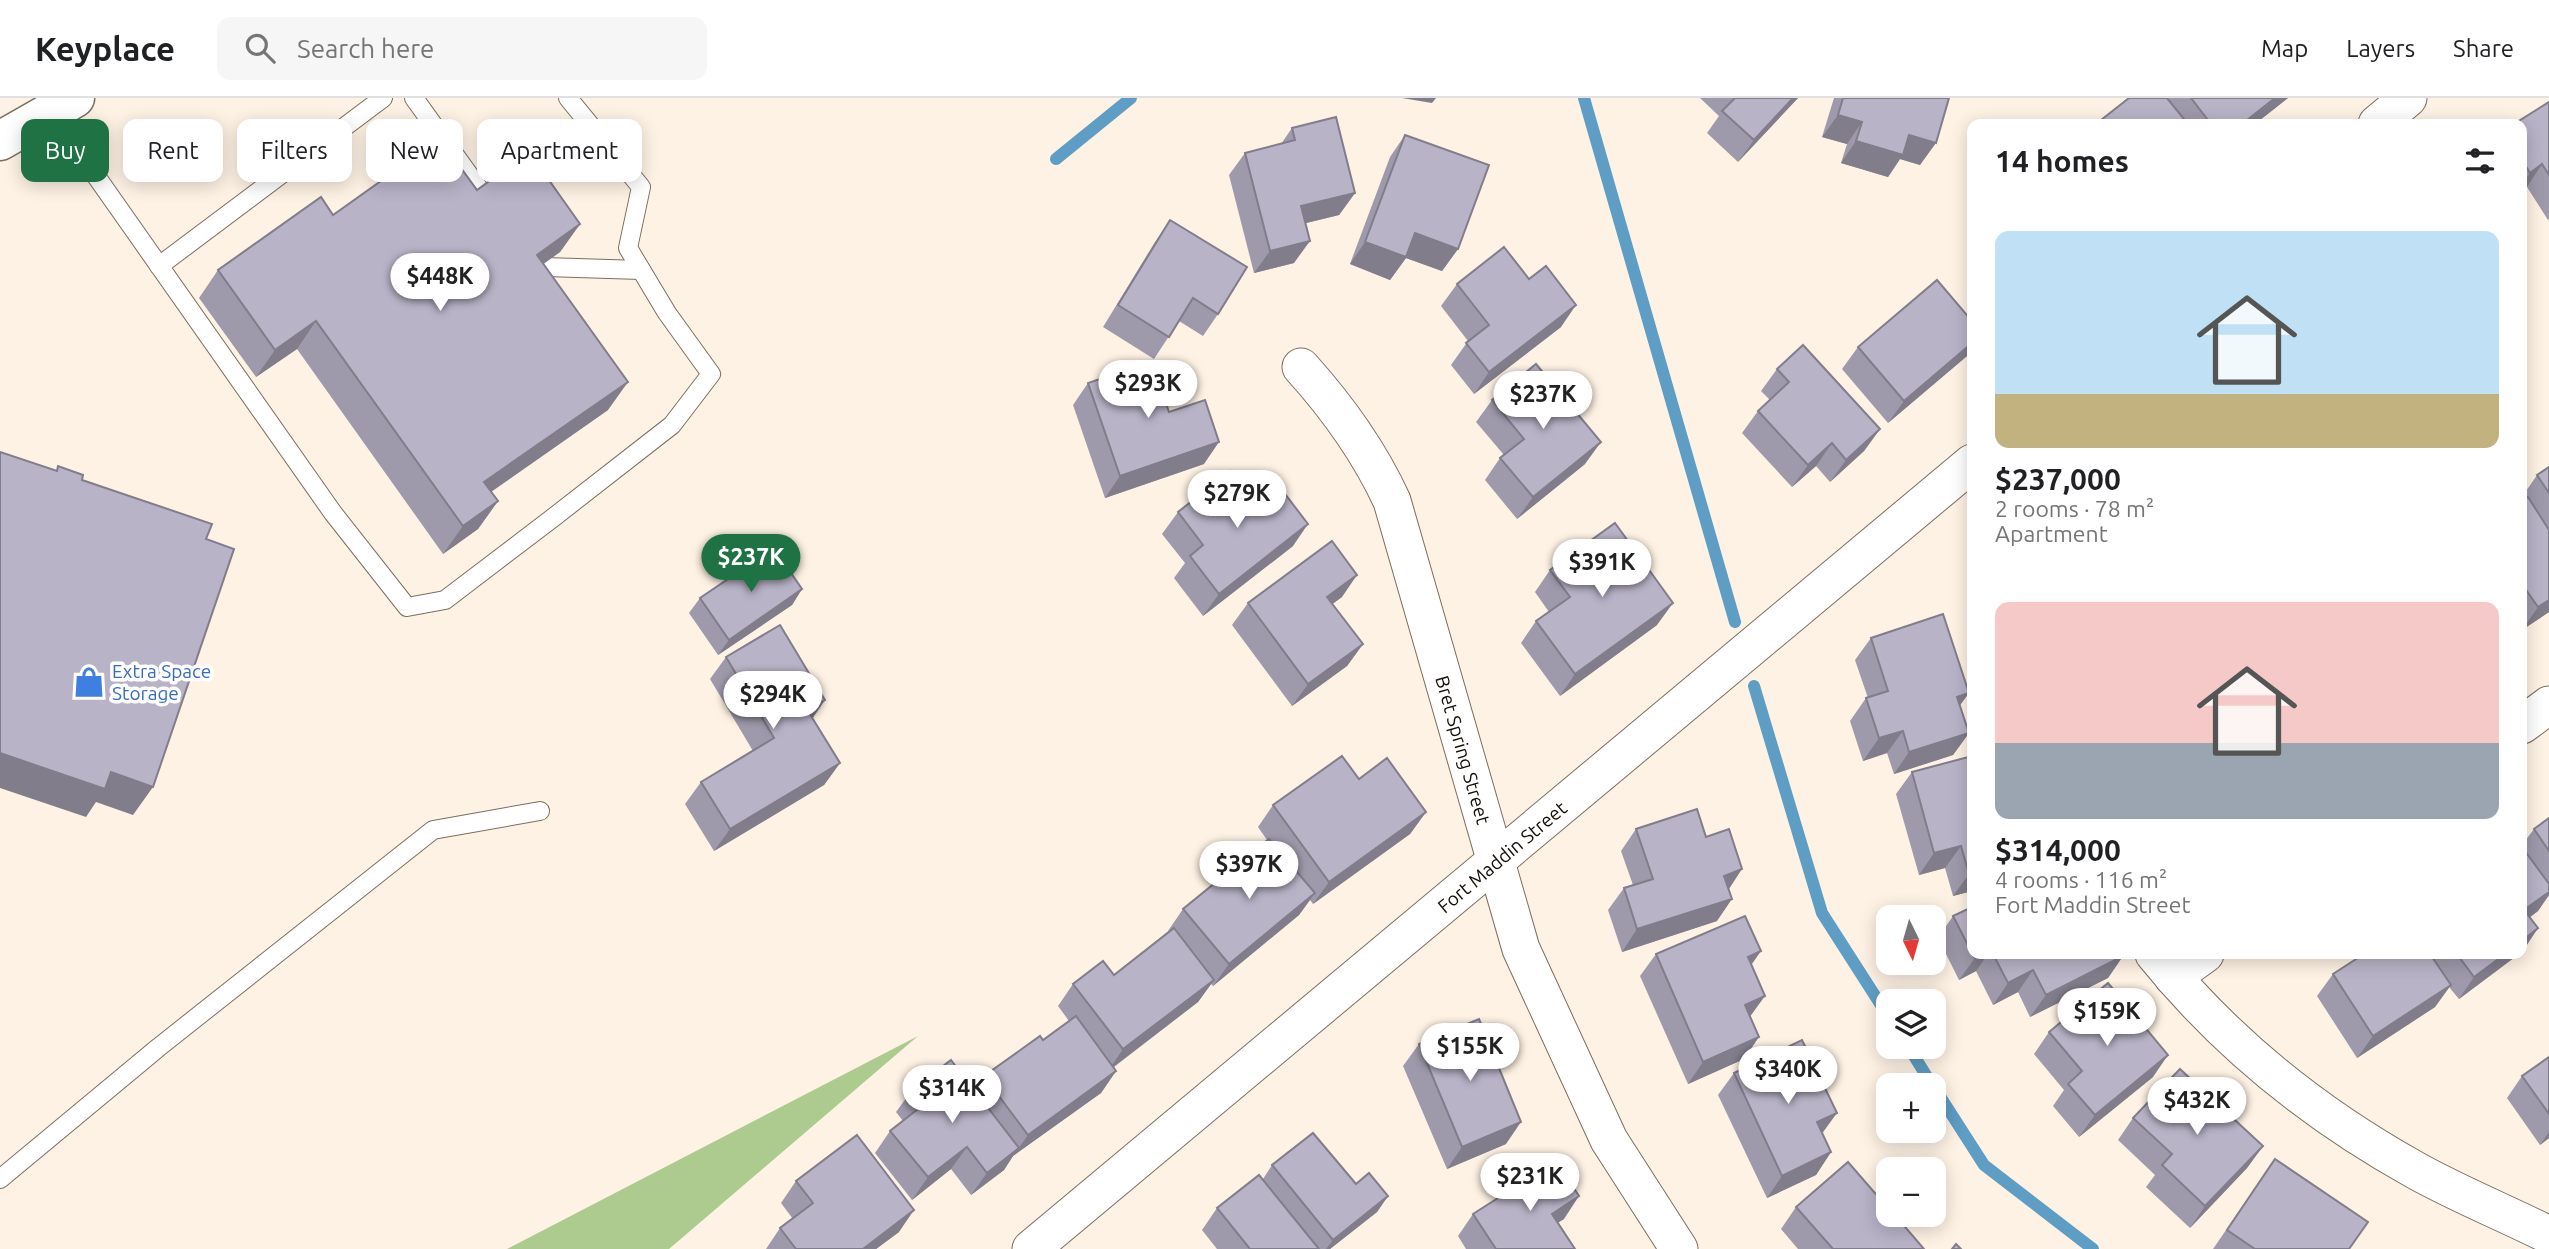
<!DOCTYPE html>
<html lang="en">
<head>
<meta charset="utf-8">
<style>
  :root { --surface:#fff; --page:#f6f6f6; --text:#202124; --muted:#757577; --line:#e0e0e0; --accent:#1f7244 }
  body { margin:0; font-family:Ubuntu,sans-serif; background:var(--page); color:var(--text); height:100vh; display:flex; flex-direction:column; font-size:26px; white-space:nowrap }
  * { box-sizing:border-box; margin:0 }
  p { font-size:23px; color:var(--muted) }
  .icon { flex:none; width:38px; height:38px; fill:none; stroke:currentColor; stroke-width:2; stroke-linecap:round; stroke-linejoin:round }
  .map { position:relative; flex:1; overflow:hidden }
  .side { position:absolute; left:1967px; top:21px; width:560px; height:840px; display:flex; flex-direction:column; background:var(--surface); border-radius:14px; box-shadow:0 4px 18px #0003 }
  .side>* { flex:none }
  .top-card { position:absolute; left:21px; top:21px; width:665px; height:63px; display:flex; gap:14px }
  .needle { width:46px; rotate:175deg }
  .fabs { position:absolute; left:1876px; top:807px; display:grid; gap:14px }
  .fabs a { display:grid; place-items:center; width:70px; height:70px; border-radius:14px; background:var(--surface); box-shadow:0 4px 18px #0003; font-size:35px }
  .price { position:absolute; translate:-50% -60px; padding:0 16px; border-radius:24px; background:#fff; color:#222; font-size:23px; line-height:46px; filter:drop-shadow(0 2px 4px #0008) }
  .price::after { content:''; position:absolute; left:50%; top:42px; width:21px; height:16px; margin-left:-10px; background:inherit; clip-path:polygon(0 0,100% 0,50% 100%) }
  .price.active { background:var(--accent); color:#fff }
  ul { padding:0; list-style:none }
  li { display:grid; align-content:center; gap:14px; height:371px; padding:0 28px }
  li span { display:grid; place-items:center; height:217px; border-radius:14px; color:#555 }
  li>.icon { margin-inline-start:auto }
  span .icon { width:126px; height:126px; fill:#fffc; stroke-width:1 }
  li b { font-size:30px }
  h2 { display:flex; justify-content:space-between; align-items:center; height:84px; padding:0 28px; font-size:30px }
  .tag { padding:0 24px; border-radius:14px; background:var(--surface); box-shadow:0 4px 18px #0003; font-size:24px; line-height:63px }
  .tag.active { background:var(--accent); color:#fff }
  header { display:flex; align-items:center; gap:42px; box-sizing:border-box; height:98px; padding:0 35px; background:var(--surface); border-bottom:2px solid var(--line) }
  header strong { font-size:33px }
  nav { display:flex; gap:38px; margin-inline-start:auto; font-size:24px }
  .search { width:490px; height:63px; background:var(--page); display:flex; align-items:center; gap:18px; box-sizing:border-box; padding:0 24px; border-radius:14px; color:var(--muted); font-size:26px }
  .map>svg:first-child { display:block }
  .forest { fill:#adcb8f }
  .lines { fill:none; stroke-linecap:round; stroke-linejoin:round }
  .stream { stroke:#5e9dc4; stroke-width:12 }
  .service-casing { stroke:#7b6e5e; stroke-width:20 }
  .minor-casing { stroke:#7b6e5e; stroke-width:39 }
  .secondary-casing { stroke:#7b6e5e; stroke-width:41 }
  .service { stroke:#fff; stroke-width:18 }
  .minor { stroke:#fff; stroke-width:37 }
  .secondary { stroke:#fff; stroke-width:38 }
  .wall { fill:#9e9aab }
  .shaded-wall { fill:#817d8b }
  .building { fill:#b8b3c7; stroke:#817d8b; stroke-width:2 }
  .labels { text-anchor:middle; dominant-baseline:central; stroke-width:7; stroke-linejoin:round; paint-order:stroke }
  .shop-label { font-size:19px; fill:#366cbe; stroke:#fff; text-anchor:start }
  .street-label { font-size:19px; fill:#130e08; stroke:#fff }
</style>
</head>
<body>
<header>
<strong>Keyplace</strong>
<div class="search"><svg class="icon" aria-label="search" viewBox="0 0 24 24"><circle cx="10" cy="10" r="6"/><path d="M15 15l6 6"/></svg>Search here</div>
<nav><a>Map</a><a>Layers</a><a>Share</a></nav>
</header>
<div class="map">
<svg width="2549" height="1151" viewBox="0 0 2549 1151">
  <rect width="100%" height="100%" fill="#fef2e4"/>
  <path class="forest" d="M918,938L669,1151H507Z"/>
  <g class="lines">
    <g class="stream">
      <path d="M1584,0L1735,524"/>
      <path d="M1056,61L1131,0"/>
      <path d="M1754,588L1822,815L1888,918"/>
      <path d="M1908,948L1932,987"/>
      <path d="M1934,989L1984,1067L2093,1151"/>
    </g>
    <defs>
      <g id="service">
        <path d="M414,0L485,99"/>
        <path d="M51,14L333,415L407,509L445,502L554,419L672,327L711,276L667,215L628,150L641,89L568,0"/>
        <path d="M159,168L383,0"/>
        <path d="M545,169L641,172"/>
        <path d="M0,1081L159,949L433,732L540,713"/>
      </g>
      <g id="minor">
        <path d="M2377,26L2408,0"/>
        <path d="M1301,269C1338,310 1369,353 1392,403L1521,851L1609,1042L1679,1151"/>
        <path d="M2522,627L2549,607"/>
        <path d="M2154,856C2225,944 2316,1017 2415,1072C2458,1096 2505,1115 2549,1137"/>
        <path d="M2173,879L2205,856"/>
        <path d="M1031,1151L1972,365"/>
      </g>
      <path id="secondary" d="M0,43L75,0"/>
    </defs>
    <use href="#service" class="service-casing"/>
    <use href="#minor" class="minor-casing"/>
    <use href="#secondary" class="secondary-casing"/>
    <use href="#service" class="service"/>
    <use href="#minor" class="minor"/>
    <use href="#secondary" class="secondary"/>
  </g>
  <g class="wall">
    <path d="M1700,0H1798L1738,64L1707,35L1719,18Z"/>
    <path d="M1834,0H1949L1920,67L1900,61L1888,79L1841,65L1847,46L1822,39Z"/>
    <path d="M2129,0H2288L2255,26H2096Z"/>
    <path d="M2549,4V121L2548,122L2527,89L2522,92V26Z"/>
    <path d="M1292,30L1355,95L1339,117L1306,125L1294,165L1254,175L1229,77L1245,55L1281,46Z"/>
    <path d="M1405,37L1458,151L1442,173L1406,160L1390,182L1350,166L1390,59Z"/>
    <path d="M477,92L580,126L560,154L543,166L608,312L491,394L498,403L478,431L443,456L297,251L256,279L199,200L218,172L333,117Z"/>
    <path d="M1170,122L1218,216L1203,238L1179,223L1154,261L1103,229L1155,144Z"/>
    <path d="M1457,186L1561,229L1474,296L1451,267L1468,243L1441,208Z"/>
    <path d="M1858,249L1967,258L1888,325L1842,271Z"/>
    <path d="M1777,271L1880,331L1864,353L1830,384L1816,368L1792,389L1742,335L1758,313L1770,302L1761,293Z"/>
    <path d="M1088,285L1169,314L1204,366L1105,400L1073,307Z"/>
    <path d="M1492,302L1585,366L1517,421L1485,382L1500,360L1504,357L1476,324Z"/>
    <path d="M2549,369V514L2522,532V403L2523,402L2522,399L2537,377Z"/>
    <path d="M1178,414H1262L1293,448L1203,518L1174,480L1185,465L1162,436Z"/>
    <path d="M1550,472L1657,527L1560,598L1521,545L1536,523L1549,514L1535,494Z"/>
    <path d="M802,491L792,507L718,557L689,515L700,500Z"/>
    <path d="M1342,499L1332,506L1363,546L1347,568L1292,608L1232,527L1248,505Z"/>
    <path d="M1871,540L1960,608L1969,635L1953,657L1894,676L1887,655L1863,663L1850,623L1866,600H1868L1855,562Z"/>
    <path d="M726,559L812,620L840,665L824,687L714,753L685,706L701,684L753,653L710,581Z"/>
    <path d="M1972,658V793L1953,798L1945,770L1919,777L1896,696L1912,674Z"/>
    <path d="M1359,681L1426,714L1410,736L1313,806L1310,802L1299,817L1213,888L1211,886L1198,904L1114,969L1116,973L1101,995L1013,1058L1004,1072L971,1097L951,1071L912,1102L875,1055L890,1033L903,1023L896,1014L912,992H974L984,978L1043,942L1069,923L1058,908L1073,886L1114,877L1168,834V833L1183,811L1267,742L1258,729L1273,707Z"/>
    <path d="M2549,720V797L2538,813L2530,819L2538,830L2522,853V747L2534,731Z"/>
    <path d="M1636,731L1706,739L1717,823L1622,854L1608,812L1624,790L1633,787L1621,753Z"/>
    <path d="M1953,818L1972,856H2122L2123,858L2108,880L2030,919L2018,894L1993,907L1976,873L1959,882L1938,840Z"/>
    <path d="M1656,856L1751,867L1750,919L1744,961L1688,986L1640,878Z"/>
    <path d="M2364,856H2519L2459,901L2449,889L2435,909L2357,960L2317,898L2333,876Z"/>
    <path d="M2049,934L2153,979L2079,1039L2053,1008L2064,992L2034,956Z"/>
    <path d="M1419,946L1506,1046L1447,1071L1403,968Z"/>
    <path d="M2549,959V1040L2540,1047L2507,1000L2522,978Z"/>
    <path d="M1734,975L1822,1035L1831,1054L1816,1077L1767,1100L1718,997Z"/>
    <path d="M2133,1020L2263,1048L2247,1070L2190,1130L2146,1089L2155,1077L2118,1042Z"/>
    <path d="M2275,1061L2349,1151H2213Z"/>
    <path d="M1272,1067L1356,1086L1388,1098L1377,1114L1330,1151H1217L1202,1132L1217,1110L1263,1081Z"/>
    <path d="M796,1083L899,1134L876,1151H766L780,1130L793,1121L781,1105Z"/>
    <path d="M1796,1109L1924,1151H1798L1781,1131Z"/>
    <path d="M1473,1116L1564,1121L1558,1124L1575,1151H1466L1458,1138Z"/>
  </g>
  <g class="shaded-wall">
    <path d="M1402,0H1436L1432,5Z"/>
    <path d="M1793,0H1798L1738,64L1754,42Z"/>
    <path d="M2275,0H2288L2255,26H2242Z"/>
    <path d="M1838,17L1862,24L1847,46L1822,39Z"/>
    <path d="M1909,37L1936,45L1920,67L1900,61L1888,79L1841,65L1856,43Z"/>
    <path d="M2542,66L2527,89L2522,92V86L2530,75Z"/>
    <path d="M1355,95L1339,117L1286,130L1301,108Z"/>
    <path d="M580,126L560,154L517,185L537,157Z"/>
    <path d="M1415,135L1458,151L1442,173L1406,160L1390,182L1350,166L1365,144Z"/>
    <path d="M1310,143L1294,165L1254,175L1270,153Z"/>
    <path d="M1576,207L1561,229L1474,296L1489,274Z"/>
    <path d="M316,223L297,251L256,279L275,252Z"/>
    <path d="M1972,245V251L1967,258L1888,325L1904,303Z"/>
    <path d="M628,284L608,312L465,412L484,384Z"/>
    <path d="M1880,331L1864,353L1830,384L1846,362Z"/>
    <path d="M1219,344L1204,366L1105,400L1120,378Z"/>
    <path d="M1601,344L1585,366L1517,421L1533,399Z"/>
    <path d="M1832,345L1816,368L1792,389L1808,367Z"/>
    <path d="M498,403L478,431L443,456L463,428Z"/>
    <path d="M1308,426L1293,448L1203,518L1219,496Z"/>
    <path d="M1357,477L1342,499L1312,521L1327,499Z"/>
    <path d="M802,491L792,507L718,557L729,542Z"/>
    <path d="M2549,502V514L2522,532L2538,509Z"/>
    <path d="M1673,505L1657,527L1560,598L1575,576Z"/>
    <path d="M1363,546L1347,568L1292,608L1308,586Z"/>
    <path d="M1969,595L1953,617L1957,599Z"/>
    <path d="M825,602L810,624L808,613Z"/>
    <path d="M1903,633L1887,655L1863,663L1879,640Z"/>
    <path d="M1969,635L1953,657L1894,676L1909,654Z"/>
    <path d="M0,655L111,674L153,689L133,717L96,704L86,719L0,690Z"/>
    <path d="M840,665L824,687L714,753L730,731Z"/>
    <path d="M1426,714L1410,736L1313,806L1329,784Z"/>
    <path d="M1961,748L1945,770L1919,777L1934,755Z"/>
    <path d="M1742,771L1727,794L1724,778Z"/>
    <path d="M1972,775V793L1953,798L1969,776Z"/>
    <path d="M2549,794V797L2538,813L2522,825L2524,812Z"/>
    <path d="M1315,795L1299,817L1213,888L1229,866Z"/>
    <path d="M1732,801L1717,823L1622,854L1637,831Z"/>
    <path d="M2538,830L2523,853H2522V843Z"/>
    <path d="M1761,853L1745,876L1748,859Z"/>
    <path d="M1983,856H1988L1976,873L1959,882L1975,860Z"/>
    <path d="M2505,856H2519L2459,901L2474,879Z"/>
    <path d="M2123,858L2108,880L2030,919L2046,897Z"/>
    <path d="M2033,872L2018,894L1993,907L2008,885Z"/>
    <path d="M1214,882L1198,904L1108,973L1123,951Z"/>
    <path d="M2451,887L2435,909L2357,960L2373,938Z"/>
    <path d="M1765,898L1749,920L1745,907Z"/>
    <path d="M1759,939L1744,961L1688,986L1703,964Z"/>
    <path d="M2168,957L2153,979L2079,1039L2095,1017Z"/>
    <path d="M1116,973L1101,995L1013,1058L1004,1072L971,1097L987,1075L1018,1051L1028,1037Z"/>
    <path d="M1837,1015L1821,1037L1817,1024Z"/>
    <path d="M1521,1024L1506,1046L1447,1071L1462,1049Z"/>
    <path d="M2549,1034V1040L2540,1047Z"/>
    <path d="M2263,1048L2247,1070L2190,1130L2205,1108Z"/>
    <path d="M967,1049L951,1071L912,1102L928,1079Z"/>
    <path d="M1831,1054L1816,1077L1767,1100L1782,1078Z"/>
    <path d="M1388,1098L1377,1114L1330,1151H1326L1333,1142Z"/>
    <path d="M1579,1098L1564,1121L1537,1138L1552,1116Z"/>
    <path d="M914,1112L899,1134L876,1151H863Z"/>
  </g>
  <g class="building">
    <path d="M1735,0H1793L1754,42L1722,13Z"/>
    <path d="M1843,0H1949L1936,45L1909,37L1903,57L1856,43L1862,24L1838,17Z"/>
    <path d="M2129,0H2167L2188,26H2096Z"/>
    <path d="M2191,0H2275L2242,26H2211Z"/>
    <path d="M2549,4V77L2542,66L2530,75L2522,62V26H2514Z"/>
    <path d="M1336,19L1355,95L1301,108L1310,143L1270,153L1245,55L1295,42L1292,30Z"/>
    <path d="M1405,37L1489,67L1458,151L1415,135L1406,159L1365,144Z"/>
    <path d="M440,41L477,92L529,54L580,126L537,157L628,284L484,384L498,403L463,428L316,223L275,252L218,172L321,99L333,117Z"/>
    <path d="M1170,122L1247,169L1218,216L1193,200L1169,239L1118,207Z"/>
    <path d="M1504,149L1529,181L1546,168L1576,207L1489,274L1466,245L1489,227L1457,186Z"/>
    <path d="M1937,182L1972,223V245L1904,303L1858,249Z"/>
    <path d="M1803,247L1880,331L1846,362L1832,345L1808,367L1758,313L1789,284L1777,271Z"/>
    <path d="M1152,263L1169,314L1205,302L1219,344L1120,378L1088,285Z"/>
    <path d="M1536,266L1601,344L1533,399L1500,360L1524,341L1492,302Z"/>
    <path d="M0,354L57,373L58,368L83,377L82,382L212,426L206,441L234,451L153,689L111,674L105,691L0,655Z"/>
    <path d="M2549,369V395L2537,377Z"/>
    <path d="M1230,373L1262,414L1285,396L1308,426L1219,496L1190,458L1203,447L1178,414Z"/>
    <path d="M2528,399L2549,432V502L2538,509L2522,486V403Z"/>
    <path d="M1615,425L1673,505L1575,576L1536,523L1570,499L1550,472Z"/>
    <path d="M1332,443L1357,477L1327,499L1363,546L1308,586L1248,505Z"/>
    <path d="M774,450L802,491L729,542L700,500Z"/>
    <path d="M1943,516L1969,595L1957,599L1969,635L1909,654L1903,633L1879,640L1866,600L1888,593L1871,540Z"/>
    <path d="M780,527L825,602L808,613L840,665L730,731L701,684L774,640L726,559Z"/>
    <path d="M1342,658L1359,681L1387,660L1426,714L1329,784L1273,707Z"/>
    <path d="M1972,658V775L1969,776L1961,748L1934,755L1912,674Z"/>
    <path d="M1697,711L1706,739L1729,731L1742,771L1724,778L1732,801L1637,831L1624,790L1653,781L1636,731Z"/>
    <path d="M2549,720V753L2534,731Z"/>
    <path d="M1269,741L1315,795L1229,866L1183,811Z"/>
    <path d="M2522,749L2549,786V794L2524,812L2538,830L2522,843Z"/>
    <path d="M1972,809V855L1953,818Z"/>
    <path d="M1745,818L1761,853L1748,859L1765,898L1745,907L1759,939L1703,964L1656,856Z"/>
    <path d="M1174,830L1214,882L1123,951L1073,886L1103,863L1114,877Z"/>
    <path d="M1972,856H1983L1975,860Z"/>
    <path d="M1993,856H2122L2123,858L2046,897L2033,872L2008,885Z"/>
    <path d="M2364,856H2430L2451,887L2373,938L2333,876Z"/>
    <path d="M2457,856H2505L2474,879Z"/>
    <path d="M2108,885L2168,957L2095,1017L2068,986L2082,973L2049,934Z"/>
    <path d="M1076,918L1116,973L1028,1037L984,978L1040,938L1043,942Z"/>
    <path d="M1479,921L1521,1024L1462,1049L1419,946Z"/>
    <path d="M1802,942L1837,1015L1817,1024L1831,1054L1782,1078L1734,975Z"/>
    <path d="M2549,959V1016L2522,978Z"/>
    <path d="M951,962L1019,1050L987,1075L967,1049L928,1079L890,1033L923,1007L912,992Z"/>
    <path d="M2180,971L2263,1048L2205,1108L2162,1067L2172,1056L2133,1020Z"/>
    <path d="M1313,1035L1356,1086L1369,1075L1388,1098L1333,1142L1272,1067Z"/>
    <path d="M857,1037L914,1112L863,1151H796L780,1130L813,1105L796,1083Z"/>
    <path d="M2275,1061L2368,1124L2349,1151H2255L2227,1132Z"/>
    <path d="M1556,1063L1579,1098L1552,1116L1575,1151H1496L1473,1116Z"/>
    <path d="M1848,1064L1888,1110V1116H1894L1924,1151H1833L1796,1109Z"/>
    <path d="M1259,1077L1319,1151H1250L1217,1110Z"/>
    <path d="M1956,1146L1961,1151H1952Z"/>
  </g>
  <defs>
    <symbol id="shop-bare" viewBox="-9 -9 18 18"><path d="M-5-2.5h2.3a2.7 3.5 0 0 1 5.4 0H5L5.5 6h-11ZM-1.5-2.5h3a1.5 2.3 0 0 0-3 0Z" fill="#3f7fe0" stroke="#fff" stroke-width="2.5" paint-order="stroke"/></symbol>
  </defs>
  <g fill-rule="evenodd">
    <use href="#shop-bare" x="67" y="562" width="44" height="44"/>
  </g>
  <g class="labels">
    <g class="shop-label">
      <text x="112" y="573">Extra Space<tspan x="112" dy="22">Storage</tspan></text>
    </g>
    <g class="street-label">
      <text transform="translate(1463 652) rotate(74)">Bret Spring Street</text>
      <text transform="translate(1502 759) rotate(-40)">Fort Maddin Street</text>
    </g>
  </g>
</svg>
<div class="fabs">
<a><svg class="needle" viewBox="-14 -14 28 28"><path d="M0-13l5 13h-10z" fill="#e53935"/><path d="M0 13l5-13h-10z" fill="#757577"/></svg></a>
<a><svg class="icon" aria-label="layers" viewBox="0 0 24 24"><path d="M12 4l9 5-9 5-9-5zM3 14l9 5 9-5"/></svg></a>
<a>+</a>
<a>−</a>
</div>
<b class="price" style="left:440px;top:215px">$448K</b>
<b class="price" style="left:1148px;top:322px">$293K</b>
<b class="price" style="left:1543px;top:333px">$237K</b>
<b class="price" style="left:1237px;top:432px">$279K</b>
<b class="price active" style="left:751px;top:496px">$237K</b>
<b class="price" style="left:1602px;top:501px">$391K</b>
<b class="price" style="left:773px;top:633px">$294K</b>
<b class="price" style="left:1249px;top:803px">$397K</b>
<b class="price" style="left:2107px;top:950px">$159K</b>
<b class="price" style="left:1470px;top:985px">$155K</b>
<b class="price" style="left:1788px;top:1008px">$340K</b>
<b class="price" style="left:952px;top:1027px">$314K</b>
<b class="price" style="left:2197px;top:1039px">$432K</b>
<b class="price" style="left:1530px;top:1115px">$231K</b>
<div class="top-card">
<a class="tag active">Buy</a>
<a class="tag">Rent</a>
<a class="tag">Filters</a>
<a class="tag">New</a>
<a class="tag">Apartment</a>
</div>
<section class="side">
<h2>14 homes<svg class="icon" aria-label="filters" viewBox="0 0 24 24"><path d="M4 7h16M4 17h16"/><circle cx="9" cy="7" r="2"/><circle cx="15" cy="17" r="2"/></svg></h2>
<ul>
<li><span style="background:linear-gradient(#bfe0f5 75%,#c2b280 0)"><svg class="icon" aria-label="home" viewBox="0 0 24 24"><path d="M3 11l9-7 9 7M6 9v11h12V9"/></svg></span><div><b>$237,000</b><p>2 rooms · 78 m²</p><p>Apartment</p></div></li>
<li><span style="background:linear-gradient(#f6c9c9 65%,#9aa5b1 0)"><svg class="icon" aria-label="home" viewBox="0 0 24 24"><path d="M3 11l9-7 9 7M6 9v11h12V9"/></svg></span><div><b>$314,000</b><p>4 rooms · 116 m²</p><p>Fort Maddin Street</p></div></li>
</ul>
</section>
</div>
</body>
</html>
